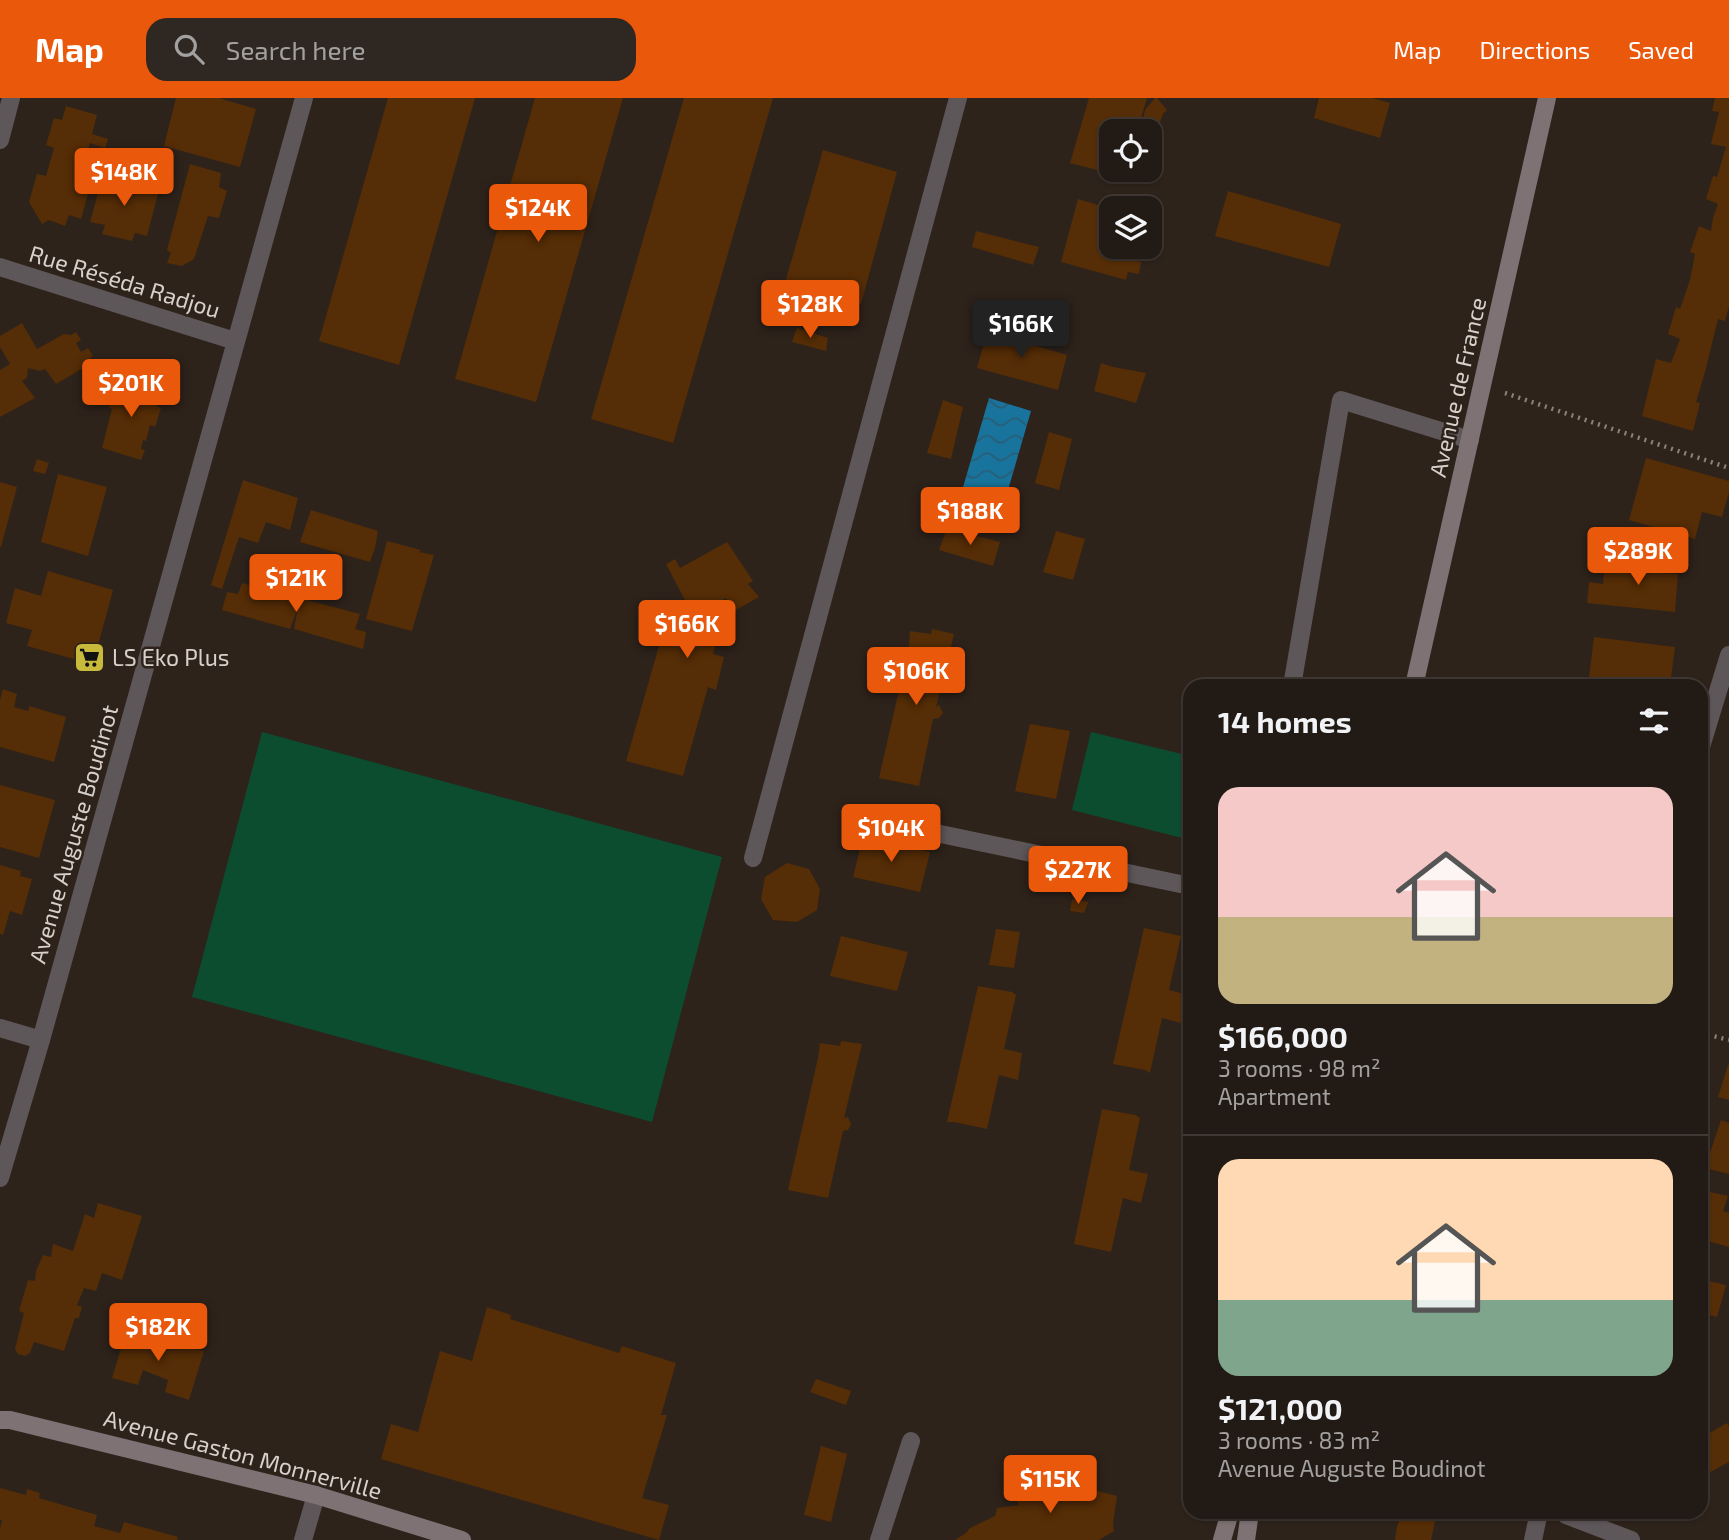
<!DOCTYPE html>
<html lang="en">
<head>
<meta charset="utf-8">
<style>
  :root { --surface:#221a14; --page:#2e2722; --text:#f1f3f6; --muted:#a2a1a0; --line:#3f3834; --accent:#ea580c }
  body { margin:0; font-family:"Exo 2",sans-serif; background:var(--page); color:var(--text); height:100vh; display:flex; flex-direction:column; font-size:26px; white-space:nowrap }
  * { box-sizing:border-box; margin:0 }
  p { font-size:23px; color:var(--muted) }
  .icon { flex:none; width:38px; height:38px; fill:none; stroke:currentColor; stroke-width:2; stroke-linecap:round; stroke-linejoin:round }
  .map { position:relative; flex:1; overflow:hidden }
  .drawer { position:absolute; left:1183px; top:581px; width:525px; height:840px; display:flex; flex-direction:column; background:var(--surface); border-radius:21px; box-shadow:0 2px 5px #0004,0 0 0 2px var(--line) }
  .drawer>* { flex:none }
  .tools { position:absolute; left:1099px; top:21px; display:grid; gap:14px }
  .tools a { display:grid; place-items:center; width:63px; height:63px; border-radius:14px; background:var(--surface); box-shadow:0 2px 5px #0004,0 0 0 2px var(--line); font-size:35px }
  .price { position:absolute; translate:-50% -60px; padding:0 16px; border-radius:7px; background:var(--accent); color:#fff; font-size:23px; line-height:46px; filter:drop-shadow(0 2px 4px #0008) }
  .price::after { content:''; position:absolute; left:50%; top:42px; width:21px; height:16px; margin-left:-10px; background:inherit; clip-path:polygon(0 0,100% 0,50% 100%) }
  .price.current { background:#222; color:#fff }
  ul { padding:0; list-style:none }
  li { display:grid; align-content:center; gap:14px; height:371px; padding:0 35px }
  li+li { border-top:2px solid var(--line) }
  li span { display:grid; place-items:center; height:217px; border-radius:21px; color:#555 }
  li>.icon { margin-inline-start:auto }
  span .icon { width:126px; height:126px; fill:#fffc; stroke-width:1 }
  li b { font-size:30px }
  h2 { display:flex; justify-content:space-between; align-items:center; height:84px; padding:0 35px; font-size:30px }
  header { display:flex; align-items:center; gap:42px; box-sizing:border-box; height:98px; padding:0 35px; background:var(--accent); color:#fff }
  header strong { font-size:33px }
  nav { display:flex; gap:38px; margin-inline-start:auto; font-size:24px }
  .search { width:490px; height:63px; background:var(--page); display:flex; align-items:center; gap:18px; box-sizing:border-box; padding:0 24px; border-radius:21px; color:var(--muted); font-size:26px }
  .map>svg:first-child { display:block }
  .green { fill:#0c4d30 }
  .water { fill:url(#water-waves) }
  .building { fill:#552d06 }
  .lines { fill:none; stroke-linecap:round; stroke-linejoin:round }
  .path { stroke:#8a827b; stroke-width:4.5; stroke-dasharray:2 5; stroke-linecap:butt }
  .lane { stroke:#5e5759; stroke-width:18 }
  .street { stroke:#5e5759; stroke-width:18 }
  .secondary { stroke:#7e7275; stroke-width:18 }
  .labels { text-anchor:middle; dominant-baseline:central; stroke-width:5; stroke-linejoin:round; paint-order:stroke }
  .street-label { font-size:23px; fill:#d7d0cb; stroke:#2e231b }
  .poi-label { font-size:23px; fill:#d7d0cb; stroke:#2e231b; text-anchor:start }
</style>
</head>
<body>
<header>
<strong>Map</strong>
<div class="search"><svg class="icon" aria-label="search" viewBox="0 0 24 24"><circle cx="10" cy="10" r="6"/><path d="M15 15l6 6"/></svg>Search here</div>
<nav><a>Map</a><a>Directions</a><a>Saved</a></nav>
</header>
<div class="map">
<svg width="1729" height="1442" viewBox="0 0 1729 1442">
  <defs>
    <pattern id="water-waves" width="16" height="10" patternUnits="userSpaceOnUse" patternTransform="scale(1.75)"><rect width="16" height="10" fill="#18749c"/><path d="M0 5q4-4 8 0t8 0" fill="none" stroke="#285e76"/></pattern>
  </defs>
  <rect width="100%" height="100%" fill="#2e231b"/>
  <g class="green">
    <path d="M262,634L722,759L652,1024L192,899Z"/>
    <path d="M1091,634L1190,658V742L1072,712Z"/>
  </g>
  <path class="water" d="M989,300L1031,313L1001,416L959,403Z"/>
  <g class="building">
    <path d="M176,0H219L256,11L240,69L164,48Z"/>
    <path d="M388,0H475L399,267L319,243Z"/>
    <path d="M535,0H623L536,304L455,281Z"/>
    <path d="M684,0H773L673,345L591,321Z"/>
    <path d="M1089,0H1147L1137,33H1111V72H1126L1124,79L1070,65Z"/>
    <path d="M1155,0H1157L1167,12L1163,16L1158,29L1160,33L1159,38L1164,47L1150,56V33H1141V28L1145,12Z"/>
    <path d="M1319,0H1372L1390,5L1380,40L1314,20Z"/>
    <path d="M1715,0H1729V208L1725,223L1718,221L1705,274L1696,304L1700,305L1693,333L1642,318L1656,261L1671,265L1680,241L1668,236L1676,209L1680,211L1690,182L1695,156L1690,154L1699,128L1711,133L1713,120L1718,106L1706,101L1713,78L1717,79L1726,49L1711,46L1719,14L1712,13Z"/>
    <path d="M66,8L97,17L92,36L108,41L105,50L90,45L81,74L93,78L81,121L69,117L65,128L49,122L42,126L29,104L37,76L46,78L54,50L46,47L54,20L62,22Z"/>
    <path d="M823,52L897,74L861,206L785,185Z"/>
    <path d="M190,66L221,75L219,89L227,93L219,120L208,118L194,161L182,168L167,165L171,155L167,152Z"/>
    <path d="M103,77L159,92L147,138L135,135L132,143L102,136L105,127L90,124Z"/>
    <path d="M1228,93L1341,126L1329,169L1215,138Z"/>
    <path d="M1078,101L1111,111V149H1135L1131,161L1141,164L1139,176L1128,174L1126,182L1061,164Z"/>
    <path d="M976,133L1039,149L1033,167L972,149Z"/>
    <path d="M22,225L37,251L64,236L71,237L76,234L81,242L76,245L81,254L88,250L93,258L86,263L90,266L56,286L45,271L40,273L28,270L27,280L22,283L35,300L0,319V272L10,266L0,249V238Z"/>
    <path d="M989,228L1008,232L1006,239L1067,257L1058,292L977,270Z"/>
    <path d="M797,230L828,240L826,253L792,244Z"/>
    <path d="M1101,265L1113,269L1146,275L1136,305L1094,293Z"/>
    <path d="M118,281L160,293L156,308L161,310L155,329L150,327L146,343L143,342L141,351L145,352L141,362L102,350L112,311L109,310Z"/>
    <path d="M943,302L963,309L951,361L927,355Z"/>
    <path d="M1049,334L1072,341L1059,392L1035,385Z"/>
    <path d="M1646,360L1729,383V394L1722,419L1702,414L1695,441L1629,422Z"/>
    <path d="M37,361L49,365L45,376L33,373Z"/>
    <path d="M58,376L107,389L88,458L41,444Z"/>
    <path d="M243,382L298,400L290,432L266,424L258,445L239,439L222,491L211,487Z"/>
    <path d="M0,384L17,389L1,449H0Z"/>
    <path d="M311,412L378,433L375,450L370,464L300,444Z"/>
    <path d="M947,430L1000,444L993,468L939,452Z"/>
    <path d="M1056,433L1085,441L1073,482L1043,474Z"/>
    <path d="M387,443L421,452L419,454L434,457L412,533L366,521Z"/>
    <path d="M727,444L753,483L748,486L759,499L734,513L726,500L714,507L715,515L721,525L713,556L724,559L716,592L708,589L683,678L626,663L671,506L679,508L686,504L666,466L675,461L680,470Z"/>
    <path d="M1649,447L1665,449L1662,475L1678,476L1675,514L1587,505L1589,484L1603,486L1604,471L1646,475Z"/>
    <path d="M48,473L113,492L96,555L92,553L83,559L81,563L27,548L32,532L6,525L15,490L41,498Z"/>
    <path d="M242,485L360,516L355,531L366,534L363,551L294,531L298,509L290,531L222,512L227,494L238,496Z"/>
    <path d="M932,531L954,536L936,609L939,607L943,615L939,620L933,621L919,688L879,680L909,548L910,533L931,536Z"/>
    <path d="M1594,539L1675,549L1670,588H1588Z"/>
    <path d="M3,591L17,596L14,609L28,613L29,608L66,619L54,664L0,649V602Z"/>
    <path d="M1030,626L1070,633L1056,701L1015,693Z"/>
    <path d="M0,687L55,702L39,760L0,749Z"/>
    <path d="M863,739L930,754L920,794L853,779Z"/>
    <path d="M787,765L809,771L820,791L817,812L797,824L773,822L761,801L765,779Z"/>
    <path d="M0,767L21,773L20,778L32,781L22,817L10,813L3,837L0,836Z"/>
    <path d="M1072,801L1088,804L1084,815L1070,813Z"/>
    <path d="M1144,830L1181,838L1169,892L1188,897L1181,925L1162,920L1150,975L1145,972L1113,966Z"/>
    <path d="M996,831L1020,834L1014,870L989,867Z"/>
    <path d="M841,838L908,854L897,893L830,878Z"/>
    <path d="M978,888L1012,894L1016,897L1004,951L1022,955L1018,982L999,977L987,1031L954,1024H947Z"/>
    <path d="M841,943L862,946L844,1020L848,1019L851,1026L848,1032L843,1033L828,1100L788,1092L818,960L820,945L840,948Z"/>
    <path d="M1728,967H1729V1002L1718,999Z"/>
    <path d="M1102,1011L1135,1017L1140,1020L1129,1072L1148,1076L1141,1105L1123,1100L1111,1154L1074,1146Z"/>
    <path d="M1721,1022L1729,1025V1076L1705,1070Z"/>
    <path d="M1701,1092L1728,1098L1723,1113L1729,1115V1149L1701,1141Z"/>
    <path d="M98,1105L142,1118L122,1182L102,1175L96,1193L84,1190L77,1207L82,1209L79,1220H75L64,1253L34,1244L30,1255L25,1258L18,1256L15,1251L24,1215L19,1213L28,1182L35,1183L36,1173L43,1157L51,1159L53,1146L73,1153L85,1116L94,1120Z"/>
    <path d="M1701,1181L1726,1187L1717,1219L1701,1215Z"/>
    <path d="M487,1209L511,1217L510,1221L619,1255L622,1248L676,1265L661,1317H667L642,1400L669,1407L659,1442L381,1361L391,1326L418,1334L440,1253L472,1263Z"/>
    <path d="M127,1231L154,1239L150,1244L177,1252V1247L204,1253L189,1302L165,1294L168,1282L143,1272L138,1287L112,1280Z"/>
    <path d="M816,1281L851,1293L846,1307L810,1294Z"/>
    <path d="M1727,1325L1729,1329V1364L1701,1379V1340Z"/>
    <path d="M821,1348L847,1356L831,1424L804,1417Z"/>
    <path d="M1048,1378L1053,1387L1060,1383L1071,1385L1079,1399L1090,1391L1117,1398L1113,1425L1114,1433L1099,1442H955L966,1435L970,1430L995,1418L997,1410L1019,1407L1015,1400L1024,1393L1033,1381Z"/>
    <path d="M0,1390L26,1397L27,1391L40,1395L39,1400L97,1417L94,1428L120,1435L124,1424L178,1439L177,1442H0V1431L2,1422H0Z"/>
    <path d="M1402,1414H1423L1436,1419L1431,1442H1395L1397,1429Z"/>
  </g>
  <g class="lines">
    <g class="path">
      <path d="M1505,295L1729,370"/>
      <path d="M1701,935L1729,942"/>
    </g>
    <g class="lane">
      <path d="M753,760L958,0"/>
      <path d="M879,1442L911,1343"/>
      <path d="M1533,1442L1539,1414"/>
    </g>
    <g class="street">
      <path d="M0,42L11,0"/>
      <path d="M0,169L235,243"/>
      <path d="M1292,588L1341,302L1470,342"/>
      <path d="M1701,649L1729,557"/>
      <path d="M859,719L1190,788"/>
      <path d="M0,930L41,942"/>
      <path d="M0,1080L41,942L304,0"/>
      <path d="M1563,1414L1566,1417L1631,1442"/>
      <path d="M303,1442L316,1397"/>
    </g>
    <g class="secondary">
      <path d="M1414,588L1547,0"/>
      <path d="M0,1322H10L316,1397L462,1442"/>
      <path d="M1222,1442L1230,1414"/>
      <path d="M1246,1442L1250,1414"/>
    </g>
  </g>
  <defs>
    <symbol id="supermarket-square" viewBox="-11 -11 22 22"><rect x="-9" y="-9" width="18" height="18" rx="4" fill="#c8bb3b" stroke="#2e231b"/><path d="M-6-5.5h2.5l.6 2H6L4.5 2H-2.5L-4.4-4H-6ZM-1.5 3.2a1.3 1.3 0 1 0 .1 0ZM3 3.2a1.3 1.3 0 1 0 .1 0Z" fill="#111"/></symbol>
  </defs>
  <g fill-rule="evenodd">
    <use href="#supermarket-square" x="72" y="542" width="35" height="35"/>
  </g>
  <g class="labels">
    <g class="street-label">
      <text transform="translate(125 183) rotate(17)">Rue Réséda Radjou</text>
      <text transform="translate(1457 289) rotate(-77)">Avenue de France</text>
      <text transform="translate(73 736) rotate(-74)">Avenue Auguste Boudinot</text>
      <text transform="translate(243 1356) rotate(15)">Avenue Gaston Monnerville</text>
    </g>
    <g class="poi-label">
      <text x="112" y="559">LS Eko Plus</text>
    </g>
  </g>
</svg>
<div class="tools">
<a><svg class="icon" aria-label="locate" viewBox="0 0 24 24"><circle cx="12" cy="12" r="6"/><path d="M12 2v4M12 18v4M2 12h4M18 12h4"/></svg></a>
<a><svg class="icon" aria-label="layers" viewBox="0 0 24 24"><path d="M12 4l9 5-9 5-9-5zM3 14l9 5 9-5"/></svg></a>
</div>
<b class="price" style="left:124px;top:110px">$148K</b>
<b class="price" style="left:538px;top:146px">$124K</b>
<b class="price" style="left:810px;top:242px">$128K</b>
<b class="price current" style="left:1021px;top:262px">$166K</b>
<b class="price" style="left:131px;top:321px">$201K</b>
<b class="price" style="left:970px;top:449px">$188K</b>
<b class="price" style="left:1638px;top:489px">$289K</b>
<b class="price" style="left:296px;top:516px">$121K</b>
<b class="price" style="left:687px;top:562px">$166K</b>
<b class="price" style="left:916px;top:609px">$106K</b>
<b class="price" style="left:891px;top:766px">$104K</b>
<b class="price" style="left:1078px;top:808px">$227K</b>
<b class="price" style="left:158px;top:1265px">$182K</b>
<b class="price" style="left:1050px;top:1417px">$115K</b>
<section class="drawer">
<h2>14 homes<svg class="icon" aria-label="filters" viewBox="0 0 24 24"><path d="M4 7h16M4 17h16"/><circle cx="9" cy="7" r="2"/><circle cx="15" cy="17" r="2"/></svg></h2>
<ul>
<li><span style="background:linear-gradient(#f6c9c9 60%,#c2b280 0)"><svg class="icon" aria-label="home" viewBox="0 0 24 24"><path d="M3 11l9-7 9 7M6 9v11h12V9"/></svg></span><div><b>$166,000</b><p>3 rooms · 98 m²</p><p>Apartment</p></div></li>
<li><span style="background:linear-gradient(#ffd9b3 65%,#7fa58c 0)"><svg class="icon" aria-label="home" viewBox="0 0 24 24"><path d="M3 11l9-7 9 7M6 9v11h12V9"/></svg></span><div><b>$121,000</b><p>3 rooms · 83 m²</p><p>Avenue Auguste Boudinot</p></div></li>
</ul>
</section>
</div>
</body>
</html>
